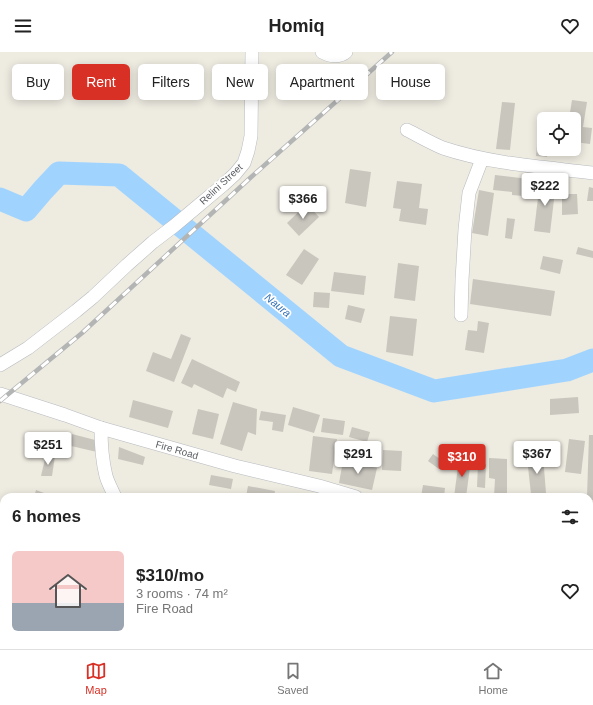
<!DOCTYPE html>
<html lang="en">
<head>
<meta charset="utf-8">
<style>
  :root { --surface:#fff; --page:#f6f6f6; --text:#222; --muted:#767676; --line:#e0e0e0; --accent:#d93025 }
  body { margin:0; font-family:Arial,sans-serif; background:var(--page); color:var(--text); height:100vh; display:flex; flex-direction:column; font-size:15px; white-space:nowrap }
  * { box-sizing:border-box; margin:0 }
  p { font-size:13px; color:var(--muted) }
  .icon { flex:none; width:22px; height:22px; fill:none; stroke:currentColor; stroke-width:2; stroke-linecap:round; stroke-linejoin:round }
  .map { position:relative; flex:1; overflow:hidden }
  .details { position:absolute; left:0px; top:441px; width:593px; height:156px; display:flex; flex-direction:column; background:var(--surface); border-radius:12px 12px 0 0; box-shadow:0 2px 10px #0003 }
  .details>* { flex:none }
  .guide { position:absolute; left:12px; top:12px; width:569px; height:36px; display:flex; gap:8px }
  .controls { position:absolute; left:537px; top:60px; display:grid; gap:8px }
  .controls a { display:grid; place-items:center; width:44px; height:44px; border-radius:6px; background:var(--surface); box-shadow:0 2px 10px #0003; font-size:20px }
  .price { position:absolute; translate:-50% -34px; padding:0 9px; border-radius:4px; background:#fff; color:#222; font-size:13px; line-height:26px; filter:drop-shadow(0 1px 2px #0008) }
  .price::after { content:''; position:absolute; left:50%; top:24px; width:12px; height:9px; margin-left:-6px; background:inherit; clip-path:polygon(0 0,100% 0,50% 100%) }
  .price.selected { background:var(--accent); color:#fff }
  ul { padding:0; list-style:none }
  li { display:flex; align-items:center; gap:12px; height:100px; padding:0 12px }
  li+li { border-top:1px solid var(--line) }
  li span { display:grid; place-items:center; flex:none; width:112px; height:80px; border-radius:6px; color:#555 }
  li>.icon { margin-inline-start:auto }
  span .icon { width:48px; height:48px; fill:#fffc; stroke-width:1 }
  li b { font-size:17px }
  h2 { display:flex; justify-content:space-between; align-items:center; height:48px; padding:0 12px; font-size:17px }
  .chip { padding:0 14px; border-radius:6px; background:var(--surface); box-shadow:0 2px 10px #0003; font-size:14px; line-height:36px }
  .chip.selected { background:var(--accent); color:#fff }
  header { display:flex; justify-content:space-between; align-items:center; height:52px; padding:0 12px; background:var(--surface); font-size:18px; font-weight:700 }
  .tabs { display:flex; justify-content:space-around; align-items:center; height:56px; border-top:1px solid var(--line); background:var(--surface); font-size:11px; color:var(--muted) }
  .tabs a { display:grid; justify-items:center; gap:2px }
  .tabs .selected { color:var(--accent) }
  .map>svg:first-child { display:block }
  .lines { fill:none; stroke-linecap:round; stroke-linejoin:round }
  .river { stroke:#a0d4ff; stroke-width:23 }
  .building { fill:#c9c6be }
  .street-casing { stroke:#b7babf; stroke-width:14 }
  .street { stroke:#fff; stroke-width:13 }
  .rail-casing { stroke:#b3b4b4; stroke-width:4.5 }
  .rail { stroke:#fff; stroke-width:3; stroke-dasharray:9; stroke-linecap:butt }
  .labels { text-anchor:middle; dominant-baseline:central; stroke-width:3.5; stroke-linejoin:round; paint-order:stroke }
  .street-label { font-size:10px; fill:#5a5e63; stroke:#fff }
  .water-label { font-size:11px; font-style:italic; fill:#3674b8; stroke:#fff }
</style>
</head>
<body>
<header><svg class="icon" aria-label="menu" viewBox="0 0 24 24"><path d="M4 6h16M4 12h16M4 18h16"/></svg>Homiq<svg class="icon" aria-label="heart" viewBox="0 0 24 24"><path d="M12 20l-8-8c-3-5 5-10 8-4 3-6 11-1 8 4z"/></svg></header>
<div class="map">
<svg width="593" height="597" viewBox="0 0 593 597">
  <rect width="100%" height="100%" fill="#eeebe1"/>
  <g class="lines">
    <path class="river" d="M0,147L26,158L43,138L59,121L119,123L341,304L434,339L567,318L593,308"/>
  </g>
  <g class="building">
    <path d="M572,48L587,50L583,75L592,76L590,92L574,90V67H569Z"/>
    <path d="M502,50L515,51L510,98L496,97Z"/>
    <path d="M537,93L544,94V97H548L547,105L536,104Z"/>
    <path d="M350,117L371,120L366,155L345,151Z"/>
    <path d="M495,123L537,128L535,145L512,143V140L493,138Z"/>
    <path d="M397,129L422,132L419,156L428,157L426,173L399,169L401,157L393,156Z"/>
    <path d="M540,129L556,131L550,181L534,179Z"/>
    <path d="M589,135L593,136V149H587Z"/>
    <path d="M479,138L494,141L488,184L472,181Z"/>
    <path d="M562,142H577L578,162L562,163Z"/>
    <path d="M307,152L319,165L299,184L287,171Z"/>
    <path d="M507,166L515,167L512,187L505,186Z"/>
    <path d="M578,195L593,199V206L576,202Z"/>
    <path d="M304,197L319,207L302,233L286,223Z"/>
    <path d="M543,204L563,208L560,222L540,217Z"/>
    <path d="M398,211L419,214L415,249L394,246Z"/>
    <path d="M334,220L366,224L364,243L331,239Z"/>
    <path d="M473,227L555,239L551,264L470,252Z"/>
    <path d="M314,240L330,241L329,256L313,255Z"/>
    <path d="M348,253L365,257L361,271L345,267Z"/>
    <path d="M390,264L417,267L413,304L386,300Z"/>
    <path d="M478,269L489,271L484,301L465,298L468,278L477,279Z"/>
    <path d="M181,282L191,286L174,330L146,319L153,300L171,307Z"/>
    <path d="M192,307L240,330L236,340L227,336L223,346L194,332L192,336L181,331Z"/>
    <path d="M578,345L579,361L550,363V347Z"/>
    <path d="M133,348L173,359L168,376L129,365Z"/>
    <path d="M233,350L257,357L256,383L248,380L242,399L220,392Z"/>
    <path d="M293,355L320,363L314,381L288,373Z"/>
    <path d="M198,357L219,362L213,387L192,382Z"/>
    <path d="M261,359L286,363L283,380L272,378L273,370L259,368Z"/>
    <path d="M323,366L345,369L343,383L321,380Z"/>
    <path d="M352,375L370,380L367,390L349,385Z"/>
    <path d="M72,382L99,389L97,400L67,393Z"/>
    <path d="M589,383H593V448H589V445H587Z"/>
    <path d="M313,384L337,387L332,422L309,419Z"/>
    <path d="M569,387L585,389L581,422L565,420Z"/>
    <path d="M119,395L145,405L143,413L118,407Z"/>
    <path d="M383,398L402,399L401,419L382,418Z"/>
    <path d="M433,402L444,410L439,417L428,409Z"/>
    <path d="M46,403L55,404L52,424H41Z"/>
    <path d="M543,404L546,441L531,442L527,406Z"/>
    <path d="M489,406L507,407V445H494L495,427L489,426Z"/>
    <path d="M459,407L471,408L466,445H454Z"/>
    <path d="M343,409L377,416L372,438L339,431Z"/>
    <path d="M478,412H486L485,436L477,435Z"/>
    <path d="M211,423L233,427L231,437L209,433Z"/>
    <path d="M423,433L445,436L444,445H421Z"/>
    <path d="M248,434L275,439L274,445H246Z"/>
    <path d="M36,438L44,441V445H34Z"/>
    <path d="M0,488L4,489V508L0,507Z"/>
    <path d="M42,593H64L62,597H40Z"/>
    <path d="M162,593H178L176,597H160Z"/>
  </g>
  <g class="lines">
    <defs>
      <g id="street">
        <path d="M322,0C329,4 339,6 346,0"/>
        <path d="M407,78C419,84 431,91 443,96C491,112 542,115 593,121"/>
        <path d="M461,263L462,228L465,177L469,141L482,107"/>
        <path d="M0,313L28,296L76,259L93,245L127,213L153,190L174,174L186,164L223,133L235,122L244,111L248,99L251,84L252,0"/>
        <path d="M0,342L65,363L101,376L235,414L319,434L356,445"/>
        <path d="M101,376C101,392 102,408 106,424C108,431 112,438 115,445"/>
        <path d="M589,535L593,531"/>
        <path d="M320,593L338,597"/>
        <path d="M108,597L110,593"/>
        <path d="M223,597L224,593"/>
        <path d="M524,597L528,593"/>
      </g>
    </defs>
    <use href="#street" class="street-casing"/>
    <use href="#street" class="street"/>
    <defs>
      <path id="rail" d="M0,349L82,281L249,127L392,0"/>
    </defs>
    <use href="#rail" class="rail-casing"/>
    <use href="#rail" class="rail"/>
  </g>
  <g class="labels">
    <g class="street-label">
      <text transform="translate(221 132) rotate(-43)">Relini Street</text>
      <text transform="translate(177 398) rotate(16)">Fire Road</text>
    </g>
    <g class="water-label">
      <text transform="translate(278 253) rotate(39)">Naura</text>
    </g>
  </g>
</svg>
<div class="controls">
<a><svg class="icon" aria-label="locate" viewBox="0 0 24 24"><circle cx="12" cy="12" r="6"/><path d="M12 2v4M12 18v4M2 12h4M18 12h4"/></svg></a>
</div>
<b class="price" style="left:545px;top:155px">$222</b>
<b class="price" style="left:303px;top:168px">$366</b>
<b class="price" style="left:48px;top:414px">$251</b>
<b class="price" style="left:358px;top:423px">$291</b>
<b class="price" style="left:537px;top:423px">$367</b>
<b class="price selected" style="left:462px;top:426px">$310</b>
<div class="guide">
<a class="chip">Buy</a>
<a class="chip selected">Rent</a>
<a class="chip">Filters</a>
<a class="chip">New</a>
<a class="chip">Apartment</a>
<a class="chip">House</a>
</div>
<section class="details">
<h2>6 homes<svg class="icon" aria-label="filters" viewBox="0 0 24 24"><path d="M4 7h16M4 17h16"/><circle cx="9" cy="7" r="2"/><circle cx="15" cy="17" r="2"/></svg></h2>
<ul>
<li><span style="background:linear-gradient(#f6c9c9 65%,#9aa5b1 0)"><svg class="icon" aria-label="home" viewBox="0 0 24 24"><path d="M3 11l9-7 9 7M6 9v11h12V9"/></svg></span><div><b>$310/mo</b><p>3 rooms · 74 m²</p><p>Fire Road</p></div><svg class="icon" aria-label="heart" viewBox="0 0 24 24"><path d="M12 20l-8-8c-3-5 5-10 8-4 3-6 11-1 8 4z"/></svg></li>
</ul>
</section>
</div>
<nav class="tabs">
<a class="selected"><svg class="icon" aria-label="map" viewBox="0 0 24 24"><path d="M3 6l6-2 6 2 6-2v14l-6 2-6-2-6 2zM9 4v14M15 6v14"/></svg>Map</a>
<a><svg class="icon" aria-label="saved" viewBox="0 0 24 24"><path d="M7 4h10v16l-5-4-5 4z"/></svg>Saved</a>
<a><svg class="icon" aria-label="home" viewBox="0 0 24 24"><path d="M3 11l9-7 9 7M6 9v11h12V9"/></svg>Home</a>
</nav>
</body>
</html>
